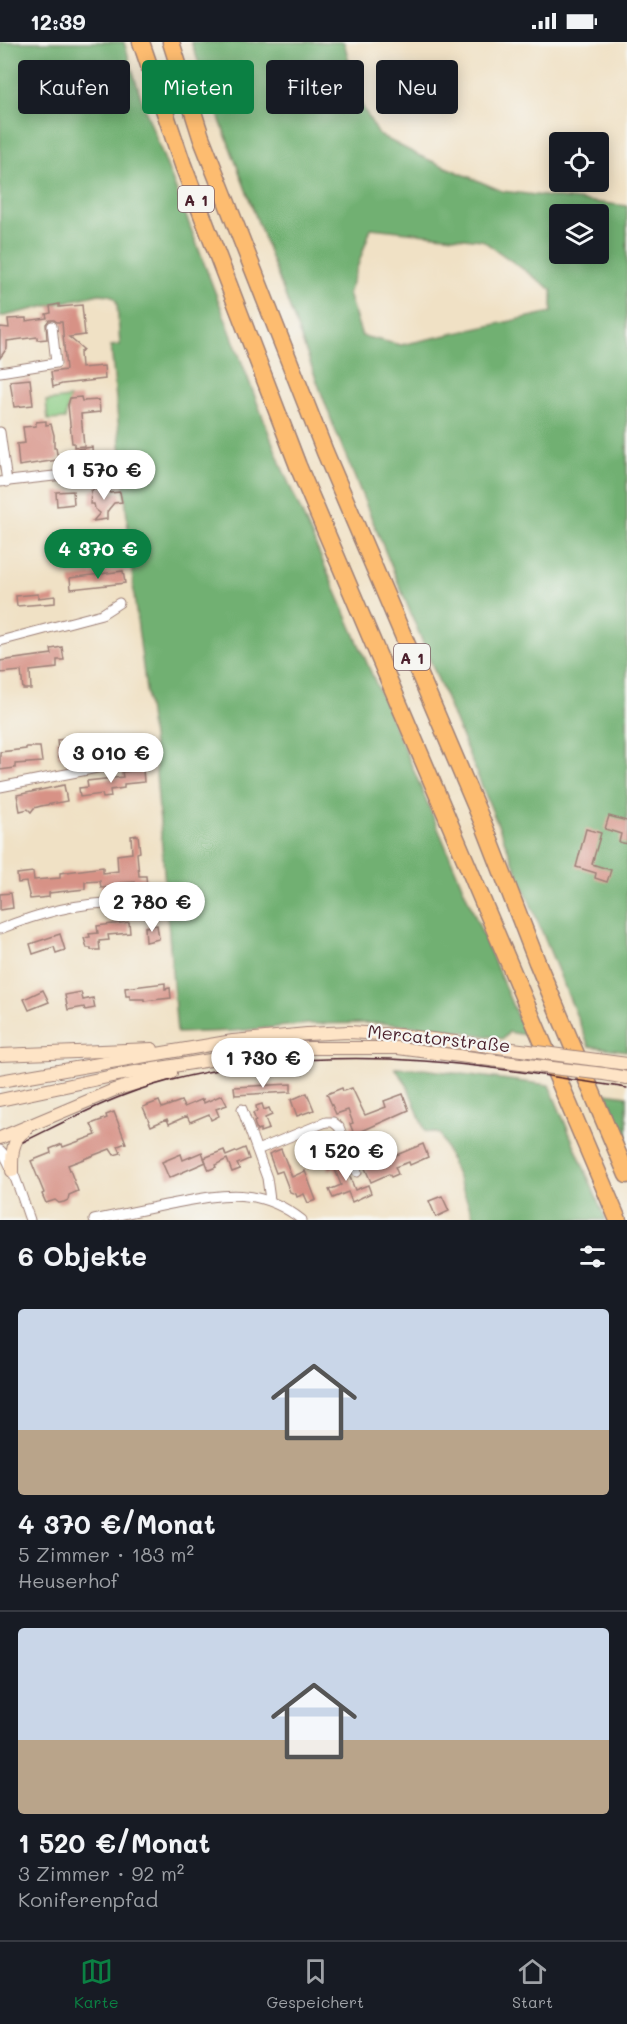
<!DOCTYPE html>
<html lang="de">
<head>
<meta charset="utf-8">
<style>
  :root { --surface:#171b24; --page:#20242c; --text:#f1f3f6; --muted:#9ea1a6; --line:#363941; --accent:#0b8043 }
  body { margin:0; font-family:Mali,sans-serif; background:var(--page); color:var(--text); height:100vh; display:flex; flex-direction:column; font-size:22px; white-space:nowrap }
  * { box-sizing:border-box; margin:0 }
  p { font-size:20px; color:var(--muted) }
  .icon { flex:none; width:33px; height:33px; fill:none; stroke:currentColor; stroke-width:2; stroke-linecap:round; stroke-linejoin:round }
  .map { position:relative; height:1178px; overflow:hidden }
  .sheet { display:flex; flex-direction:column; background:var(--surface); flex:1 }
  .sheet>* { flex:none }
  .hud { position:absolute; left:18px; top:18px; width:591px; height:54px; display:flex; gap:12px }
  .tools { position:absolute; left:549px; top:90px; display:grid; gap:12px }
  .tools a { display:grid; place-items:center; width:60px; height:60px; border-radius:6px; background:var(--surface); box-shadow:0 3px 15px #0003; font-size:30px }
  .price { position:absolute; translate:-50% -51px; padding:0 14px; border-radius:21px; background:#fff; color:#222; font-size:20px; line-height:39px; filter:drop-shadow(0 2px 3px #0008) }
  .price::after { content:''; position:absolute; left:50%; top:36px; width:18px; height:14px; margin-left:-9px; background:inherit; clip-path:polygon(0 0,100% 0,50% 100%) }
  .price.active { background:var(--accent); color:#fff }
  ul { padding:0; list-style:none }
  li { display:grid; align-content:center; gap:12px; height:318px; padding:0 18px }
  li+li { border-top:2px solid var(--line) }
  li span { display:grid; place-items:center; height:186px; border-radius:6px; color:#555 }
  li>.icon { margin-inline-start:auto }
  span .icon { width:108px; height:108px; fill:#fffc; stroke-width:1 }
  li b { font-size:26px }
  h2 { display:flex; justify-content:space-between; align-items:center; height:72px; padding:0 18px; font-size:26px }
  .pill { padding:0 21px; border-radius:6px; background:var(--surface); box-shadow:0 3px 15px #0003; font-size:21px; line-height:54px }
  .pill.active { background:var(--accent); color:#fff }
  .status { display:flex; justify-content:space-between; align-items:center; height:42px; padding:0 30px; background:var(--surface); direction:ltr }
  .status svg { height:16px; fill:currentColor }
  .dock { display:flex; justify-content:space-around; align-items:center; height:84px; border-top:2px solid var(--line); background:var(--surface); font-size:16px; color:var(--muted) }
  .dock a { display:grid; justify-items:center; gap:3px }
  .dock .active { color:var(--accent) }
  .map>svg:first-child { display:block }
  .green { fill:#8ccd85; stroke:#6b7658; stroke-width:1.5 }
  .forest { fill:#71b072; stroke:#5e684e; stroke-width:1.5; fill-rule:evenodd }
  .building { fill:#d79286 }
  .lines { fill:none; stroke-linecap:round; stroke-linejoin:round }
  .minor-casing { stroke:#9d8078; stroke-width:11 }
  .secondary-casing { stroke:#9d8078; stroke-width:14 }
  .motorway-casing { stroke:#9d8078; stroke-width:19 }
  .minor { stroke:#fff; stroke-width:9 }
  .secondary { stroke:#fee4c6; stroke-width:12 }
  .motorway { stroke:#fdbc70; stroke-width:16 }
  .tram { stroke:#4a1f2b; stroke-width:1.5 }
  .secondary-bridge-casing { stroke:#9d8078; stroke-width:14; stroke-linecap:butt }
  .secondary-bridge { stroke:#fee4c6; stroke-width:12 }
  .labels { text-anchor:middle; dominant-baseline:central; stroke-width:4.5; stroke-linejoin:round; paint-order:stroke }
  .shield { fill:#f6f6f2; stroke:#7e6067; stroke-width:1.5 }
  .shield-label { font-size:16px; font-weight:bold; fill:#4a1f2b }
  .street-label { font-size:18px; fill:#4a1f2b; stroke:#f6f6f2 }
</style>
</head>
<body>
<div class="status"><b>12:39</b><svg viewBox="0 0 49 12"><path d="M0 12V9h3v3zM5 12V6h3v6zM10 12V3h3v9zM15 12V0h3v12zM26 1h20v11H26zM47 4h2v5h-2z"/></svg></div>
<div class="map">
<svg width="627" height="1178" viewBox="0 0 627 1178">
  <rect width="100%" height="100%" fill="#f6f6f2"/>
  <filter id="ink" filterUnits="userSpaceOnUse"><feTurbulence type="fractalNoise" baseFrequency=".0167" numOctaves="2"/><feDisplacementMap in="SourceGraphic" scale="12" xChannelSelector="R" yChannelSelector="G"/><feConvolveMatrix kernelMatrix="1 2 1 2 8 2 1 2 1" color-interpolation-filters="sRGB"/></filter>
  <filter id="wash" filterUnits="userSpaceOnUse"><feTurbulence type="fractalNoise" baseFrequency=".008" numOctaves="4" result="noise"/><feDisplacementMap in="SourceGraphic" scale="24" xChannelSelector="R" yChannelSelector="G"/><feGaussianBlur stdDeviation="1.35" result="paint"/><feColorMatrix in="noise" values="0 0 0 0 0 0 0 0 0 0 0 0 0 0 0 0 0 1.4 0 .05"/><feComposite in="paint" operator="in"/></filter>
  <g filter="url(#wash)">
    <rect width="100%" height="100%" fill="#f0e1c5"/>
    <path class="green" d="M70,356L65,377L48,378L46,359Z"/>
    <g class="forest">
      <path d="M0,0H124L141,56L283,428L411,722L525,993L509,990L503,997L447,987L380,981L309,982L234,989L177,991L155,719L135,562L111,304L120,303L117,262C115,253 108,252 99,252L0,275Z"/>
      <path d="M191,0H344L360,60L379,93L420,114L502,149L627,164V1009L589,1004L334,385ZM560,172H598V212H560ZM371,186L482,198L552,248V270L401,303L362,294L348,252Z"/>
      <path d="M395,1026L423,1027L549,1043L606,1178H475L440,1092L425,1089L407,1043Z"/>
      <path d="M606,1051L627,1054V1100Z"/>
    </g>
    <g id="blocks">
      <g class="building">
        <path d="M59,262V265L82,263L85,293L69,295L83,307L80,311L81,326L104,324L105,337L62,342L53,345L51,330L66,328L62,280H57L54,278H49L46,282L47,297L37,298V295L7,299V306L0,316V285L9,286L8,277L26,276V279L47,276L46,272L51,271L50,264Z"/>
        <path d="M30,337L33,363L14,365L10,339Z"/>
        <path d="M81,355L82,359L99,358L100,370L81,372L84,404L74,405V401H72L68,363L70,356Z"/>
        <path d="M46,379V383L51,382L54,393V406H56L57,412L59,414L57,418L19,424L17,402L25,401L23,385L36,384V380Z"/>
        <path d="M92,405L93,420L83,422L84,427L78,428L75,426L74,419L79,418L78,407Z"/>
        <path d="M103,444L110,451L120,450L122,460L114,461L109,467L107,470V477L93,479L100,471L95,467L94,462H90L91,449L98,445Z"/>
        <path d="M73,449L74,462L57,464L56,450Z"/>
        <path d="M123,529L125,541L71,547L70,536Z"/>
        <path d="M38,552V556L55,554V561L17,564L16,554Z"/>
        <path d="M62,605L64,618H57V626L30,629L31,647H23L21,629L0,631V619L52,612L51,607Z"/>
        <path d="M76,696L78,713L59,715L57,698Z"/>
        <path d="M26,705H40L42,720L15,722V726L0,728V710L26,707Z"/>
        <path d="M143,728L144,740L124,742V746L110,748L111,755L103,756L102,752L80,755L79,746L88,745L87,739L123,735L122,730Z"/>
        <path d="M64,743L67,759L41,764L34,766L31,770L28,767L20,769L17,753Z"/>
        <path d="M609,774L627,779V802L619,800L621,792L605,787Z"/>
        <path d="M586,787L601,791L592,822L611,828L607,840L595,836L596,831L576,825Z"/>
        <path d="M138,793L140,810L137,811L139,834H146L147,846L136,847L135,840L120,841V844L101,846L100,839L85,840V847L49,851V855L30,857L26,840L18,841L17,832L33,830L34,838L60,836V831L103,825V831L118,829L117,813L132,811L131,794Z"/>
        <path d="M11,851L13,866L0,868V852Z"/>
        <path d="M129,880L130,891L108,893L109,898L99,899L100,908H91V906H87L84,896L90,895L89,892L98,891L97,884Z"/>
        <path d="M157,883L159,897L146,900L145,885Z"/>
        <path d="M60,892L65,908L56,911L54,905L33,912L30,902Z"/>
        <path d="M165,941V947L170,946L171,956L144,959V957H130V954H126L125,946Z"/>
        <path d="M43,948L49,960L29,968L24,957Z"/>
        <path d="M81,950L83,958L93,956L95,966L85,968L84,965L68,968L65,953Z"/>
        <path d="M291,1042V1050L235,1053L234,1045Z"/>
        <path d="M342,1046L343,1049L352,1046L365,1073L386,1065L384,1059L403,1052L409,1068L362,1089L375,1122L423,1102L428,1115L410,1123L409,1120L395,1125L398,1132L391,1135L389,1132L371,1140L365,1126L367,1125L350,1082L353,1081L348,1068L336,1072L327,1052Z"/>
        <path d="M307,1051L314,1068L297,1074L291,1058Z"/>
        <path d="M222,1053L227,1063L216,1067L219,1074L211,1078L209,1072L190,1080L187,1074L169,1082L167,1077L151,1084L143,1065L159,1059L162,1066L181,1059L184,1065L203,1057L204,1061Z"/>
        <path d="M262,1062L264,1068L269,1066L272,1073L265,1076L269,1087L260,1090V1087L257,1088L255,1083L254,1080L256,1079L253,1071L257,1069L256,1064Z"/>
        <path d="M114,1070L126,1101L118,1104L121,1111L114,1113L110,1107L68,1123L78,1149L69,1153L68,1158L64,1160L59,1161L55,1158L46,1161L42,1152L44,1151L31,1119L51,1111L50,1107L62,1102L63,1105L96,1093L91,1082L107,1076L106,1073Z"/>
        <path d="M317,1095L324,1112L309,1118L305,1107L309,1106L306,1099Z"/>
        <path d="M245,1106L249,1117L237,1122L240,1127L232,1130L227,1117L215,1123L216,1125L209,1128L204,1116L224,1108L226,1114Z"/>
        <path d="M281,1107L292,1135L305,1129L316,1158L308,1161L304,1152L297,1155L296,1152L290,1150L282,1129L276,1131L269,1112Z"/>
        <path d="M202,1110L206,1120L169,1136L162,1120L181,1112L183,1118Z"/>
        <path d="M342,1114L355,1148L368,1143L371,1151L352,1160L348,1150L333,1156L329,1148L341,1143L334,1125L329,1128L326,1121Z"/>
        <path d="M442,1154L449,1169L436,1175L429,1159Z"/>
      </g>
    </g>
  </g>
  <g filter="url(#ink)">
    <use href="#blocks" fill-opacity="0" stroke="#9d8078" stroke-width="1.5"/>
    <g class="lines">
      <defs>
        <g id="minor">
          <path d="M0,330L56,321L52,284"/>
          <path d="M0,390L7,440"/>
          <path d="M0,440L72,432"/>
          <path d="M0,599L102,572L119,561"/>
          <path d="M0,745L133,719"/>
          <path d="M0,887C47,868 103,853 153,865"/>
          <path d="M242,1067L267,1136L270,1158"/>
          <path d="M0,1108C11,1117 24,1162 30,1178"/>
          <path d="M257,1108L326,1080H333L339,1085L357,1130"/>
          <path d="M94,1178C118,1173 142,1168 166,1163C218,1153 257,1142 302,1178"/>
        </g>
        <g id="secondary">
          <path d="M0,1013L152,1007"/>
          <path d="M597,1018L627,1022"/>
          <path d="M604,1032L627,1036"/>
          <path d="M0,1039L233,999L307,992L349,990L399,993L529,1009"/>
          <path d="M0,1058L117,1033L260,1010L308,1006H398L536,1024"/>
          <path d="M0,1096L114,1048L171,1031"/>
          <path d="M12,1129C12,1114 11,1097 26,1088"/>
        </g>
        <g id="motorway">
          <path d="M141,0L183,123L298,424L618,1178"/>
          <path d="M171,0L201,95L325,410L485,786L537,920L627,1133"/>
        </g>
      </defs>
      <use href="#minor" class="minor-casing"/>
      <use href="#secondary" class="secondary-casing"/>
      <use href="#motorway" class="motorway-casing"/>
      <use href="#minor" class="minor"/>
      <use href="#secondary" class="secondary"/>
      <use href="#motorway" class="motorway"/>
      <path class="tram" d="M23,1100C56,1084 88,1067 122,1054C214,1019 326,1012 424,1019C492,1024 560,1036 627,1046"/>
      <defs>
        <g id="secondary-bridge">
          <path d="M529,1009L597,1018"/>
          <path d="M536,1024L604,1032"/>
        </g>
      </defs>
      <use href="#secondary-bridge" class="secondary-bridge-casing"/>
      <use href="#secondary-bridge" class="secondary-bridge"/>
    </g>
  </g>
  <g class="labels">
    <g class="shield">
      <rect x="178" y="144" width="36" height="26" rx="4.5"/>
      <rect x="394" y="602" width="36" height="26" rx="4.5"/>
    </g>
    <g class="shield-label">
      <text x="196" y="157">A 1</text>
      <text x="412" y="615">A 1</text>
    </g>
    <g class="street-label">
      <text transform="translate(439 996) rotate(6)">Mercatorstraße</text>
    </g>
  </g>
</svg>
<div class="tools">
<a><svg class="icon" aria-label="locate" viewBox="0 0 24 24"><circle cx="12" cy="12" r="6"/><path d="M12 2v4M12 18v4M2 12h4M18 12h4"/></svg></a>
<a><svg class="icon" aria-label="layers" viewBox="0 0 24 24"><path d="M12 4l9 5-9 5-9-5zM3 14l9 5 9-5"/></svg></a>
</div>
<b class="price" style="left:104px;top:459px">1 570 €</b>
<b class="price active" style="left:98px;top:538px">4 370 €</b>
<b class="price" style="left:111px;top:742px">3 010 €</b>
<b class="price" style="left:152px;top:891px">2 780 €</b>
<b class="price" style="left:263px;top:1047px">1 730 €</b>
<b class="price" style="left:346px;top:1140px">1 520 €</b>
<div class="hud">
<a class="pill">Kaufen</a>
<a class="pill active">Mieten</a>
<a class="pill">Filter</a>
<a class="pill">Neu</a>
</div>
</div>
<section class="sheet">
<h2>6 Objekte<svg class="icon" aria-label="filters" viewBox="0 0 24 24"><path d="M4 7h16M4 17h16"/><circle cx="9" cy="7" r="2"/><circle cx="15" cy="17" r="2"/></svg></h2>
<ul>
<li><span style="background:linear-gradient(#c9d6e8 65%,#b9a48a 0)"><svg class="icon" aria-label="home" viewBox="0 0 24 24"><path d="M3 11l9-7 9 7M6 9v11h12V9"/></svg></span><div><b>4 370 €/Monat</b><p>5 Zimmer · 183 m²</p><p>Heuserhof</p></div></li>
<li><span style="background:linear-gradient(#c9d6e8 60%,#b9a48a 0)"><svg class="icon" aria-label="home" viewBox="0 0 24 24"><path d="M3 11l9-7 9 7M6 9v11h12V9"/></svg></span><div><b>1 520 €/Monat</b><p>3 Zimmer · 92 m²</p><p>Koniferenpfad</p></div></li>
</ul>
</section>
<nav class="dock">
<a class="active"><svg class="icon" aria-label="map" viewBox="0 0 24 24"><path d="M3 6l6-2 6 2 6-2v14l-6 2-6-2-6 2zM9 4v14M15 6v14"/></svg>Karte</a>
<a><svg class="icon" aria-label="saved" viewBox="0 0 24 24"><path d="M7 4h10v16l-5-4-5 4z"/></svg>Gespeichert</a>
<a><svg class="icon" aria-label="home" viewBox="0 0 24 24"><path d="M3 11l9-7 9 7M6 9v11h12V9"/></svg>Start</a>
</nav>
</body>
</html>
